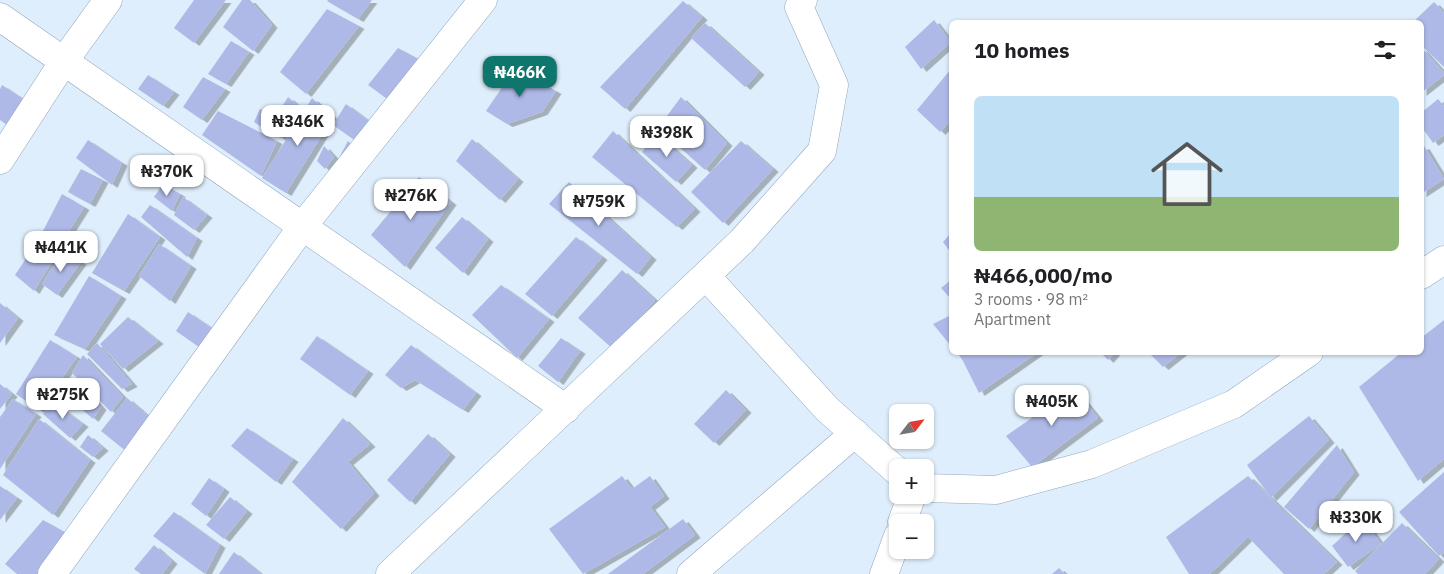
<!DOCTYPE html>
<html lang="en">
<head>
<meta charset="utf-8">
<style>
  :root { --surface:#fff; --page:#f6f6f6; --text:#202124; --muted:#757577; --accent:#0f766e }
  body { margin:0; font-family:"IBM Plex Sans",sans-serif; background:var(--page); color:var(--text); height:100vh; display:flex; flex-direction:column; font-size:19px; white-space:nowrap }
  * { box-sizing:border-box; margin:0 }
  p { font-size:16px; color:var(--muted) }
  .icon { flex:none; width:28px; height:28px; fill:none; stroke:currentColor; stroke-width:2; stroke-linecap:round; stroke-linejoin:round }
  .map { position:relative; flex:1; overflow:hidden }
  .side { position:absolute; left:949px; top:20px; width:475px; height:335px; display:flex; flex-direction:column; background:var(--surface); border-radius:8px; box-shadow:0 1px 4px #0004 }
  .side>* { flex:none }
  .needle { width:32px; rotate:59deg }
  .controls { position:absolute; left:889px; top:404px; display:grid; gap:10px }
  .controls a { display:grid; place-items:center; width:45px; height:45px; border-radius:8px; background:var(--surface); box-shadow:0 1px 4px #0004; font-size:25px }
  .price { position:absolute; translate:-50% -42px; padding:0 11px; border-radius:10px; background:#fff; color:#222; font-size:16px; line-height:32px; filter:drop-shadow(0 1px 2px #0008) }
  .price::after { content:''; position:absolute; left:50%; top:30px; width:15px; height:11px; margin-left:-8px; background:inherit; clip-path:polygon(0 0,100% 0,50% 100%) }
  .price.active { background:var(--accent); color:#fff }
  ul { padding:0; list-style:none }
  li { display:grid; align-content:center; gap:10px; height:265px; padding:0 25px }
  li span { display:grid; place-items:center; height:155px; border-radius:8px; color:#555 }
  li>.icon { margin-inline-start:auto }
  span .icon { width:90px; height:90px; fill:#fffc; stroke-width:1 }
  li b { font-size:21px }
  h2 { display:flex; justify-content:space-between; align-items:center; height:60px; padding:0 25px; font-size:21px }
  .map>svg:first-child { display:block }
  .building { fill:#aeb9e7; filter:url(#shadow) }
  .lines { fill:none; stroke-linecap:round; stroke-linejoin:round }
  .street-casing { stroke:#8fa7bc; stroke-width:29 }
  .secondary-casing { stroke:#8fa7bc; stroke-width:29 }
  .street { stroke:#fff; stroke-width:28 }
  .secondary { stroke:#fff; stroke-width:28 }
</style>
</head>
<body>
<div class="map">
<svg width="1444" height="574" viewBox="0 0 1444 574">
  <defs>
    <filter id="shadow"><feDropShadow dx="5.5" dy="3" stdDeviation="0" flood-color="#0004"/></filter>
  </defs>
  <rect width="100%" height="100%" fill="#dfeefc"/>
  <g class="building">
    <path d="M194,0H226L194,43L174,28Z"/>
    <path d="M242,0H250L272,25L253,51L223,27Z"/>
    <path d="M328,0H372L358,19L327,1Z"/>
    <path d="M683,1L702,17L625,109L600,87Z"/>
    <path d="M1434,2L1444,12V67L1421,45V22H1413Z"/>
    <path d="M327,9L359,26L306,94L280,72Z"/>
    <path d="M934,20L951,42L921,69L905,47Z"/>
    <path d="M705,23L759,72L745,87L691,38Z"/>
    <path d="M231,41L249,52L226,84L208,74Z"/>
    <path d="M1421,47L1444,73V75L1421,93Z"/>
    <path d="M398,48L426,63L394,104L368,85Z"/>
    <path d="M515,68L556,91L542,112L507,124L486,111Z"/>
    <path d="M951,69V120L940,132L917,110Z"/>
    <path d="M148,75L174,92L163,106L138,89Z"/>
    <path d="M203,77L225,89L202,120L183,107Z"/>
    <path d="M2,85L29,103L14,130L0,120V89Z"/>
    <path d="M288,97L301,108L281,138L268,129Z"/>
    <path d="M681,97L727,143L705,170L658,128Z"/>
    <path d="M312,98L333,117L286,193L262,178Z"/>
    <path d="M1438,99L1444,106V135L1433,143L1421,126V113Z"/>
    <path d="M346,104L374,125L360,144L333,125Z"/>
    <path d="M260,109L271,114L263,128L254,122Z"/>
    <path d="M218,111L277,141L261,176L202,135Z"/>
    <path d="M613,131L695,209L677,227L592,157Z"/>
    <path d="M657,134L692,165L676,182L642,152Z"/>
    <path d="M472,139L518,179L500,200L456,161Z"/>
    <path d="M88,140L122,163L112,185L76,158Z"/>
    <path d="M348,141L358,151L347,164L340,156Z"/>
    <path d="M741,141L773,169L723,223L691,192Z"/>
    <path d="M324,146L334,157L325,169L317,161Z"/>
    <path d="M1424,146L1444,179L1421,194V147Z"/>
    <path d="M81,169L103,180L90,204L68,192Z"/>
    <path d="M419,177L451,202L405,267L371,235Z"/>
    <path d="M569,182L651,257L637,274L549,204Z"/>
    <path d="M163,184L180,194L172,211L154,197Z"/>
    <path d="M62,194L84,207L62,242L43,231Z"/>
    <path d="M183,197L207,215L194,230L174,215Z"/>
    <path d="M150,205L197,238L187,257L141,217Z"/>
    <path d="M128,214L160,237L124,291L92,273Z"/>
    <path d="M462,217L488,239L463,273L435,248Z"/>
    <path d="M951,233V253L943,242Z"/>
    <path d="M41,236L61,247L34,291L15,275Z"/>
    <path d="M576,237L602,257L552,316L525,294Z"/>
    <path d="M159,244L191,266L170,301L139,276Z"/>
    <path d="M63,251L81,262L57,295L42,284Z"/>
    <path d="M622,270L655,300L613,349L578,318Z"/>
    <path d="M89,276L121,296L85,349L54,335Z"/>
    <path d="M951,280V299L941,288Z"/>
    <path d="M501,285L549,319L517,358L472,315Z"/>
    <path d="M0,303L18,318L0,343Z"/>
    <path d="M188,312L219,333L206,352L176,331Z"/>
    <path d="M951,315V346L933,324Z"/>
    <path d="M128,317L158,341L123,369L100,344Z"/>
    <path d="M1444,320V459L1418,481L1359,387L1402,352H1421V338Z"/>
    <path d="M317,336L368,371L350,395L300,359Z"/>
    <path d="M561,338L580,351L558,382L538,366Z"/>
    <path d="M50,340L77,357L39,410L16,394Z"/>
    <path d="M97,343L132,384L122,389L87,354Z"/>
    <path d="M411,345L476,393L463,410L415,380L401,388L385,375Z"/>
    <path d="M957,352H1038L979,393L963,361Z"/>
    <path d="M1100,352H1115L1108,360Z"/>
    <path d="M1148,352H1182L1163,367Z"/>
    <path d="M83,355L123,397L111,412L72,373Z"/>
    <path d="M0,384L12,394L0,409Z"/>
    <path d="M1074,388L1098,418L1032,467L1006,436Z"/>
    <path d="M726,390L746,410L714,443L694,424Z"/>
    <path d="M87,392L101,407L93,419L76,404Z"/>
    <path d="M127,398L149,417L127,452L101,431Z"/>
    <path d="M13,399L36,414L0,469V417Z"/>
    <path d="M52,401L83,424L70,438L43,414Z"/>
    <path d="M1309,416L1329,440L1271,498L1247,465Z"/>
    <path d="M343,418L370,444L348,462L374,493L341,529L292,482Z"/>
    <path d="M39,419L90,460L53,515L3,475Z"/>
    <path d="M247,428L293,459L276,482L231,446Z"/>
    <path d="M428,434L450,454L410,502L387,480Z"/>
    <path d="M88,435L103,448L93,457L80,447Z"/>
    <path d="M1337,445L1354,472L1309,529L1284,507Z"/>
    <path d="M1444,472V552L1439,556L1399,512Z"/>
    <path d="M622,476L632,489L650,476L664,496L650,507L665,527L583,574L549,529Z"/>
    <path d="M1248,476L1337,562L1324,574H1284L1248,537L1210,574H1189L1166,537Z"/>
    <path d="M209,478L224,489L206,516L191,504Z"/>
    <path d="M0,486L17,498L0,520Z"/>
    <path d="M230,497L247,511L224,539L206,525Z"/>
    <path d="M174,512L220,545L205,574L153,536Z"/>
    <path d="M1362,518L1381,544L1348,567L1332,546Z"/>
    <path d="M683,519L695,535L643,574H608Z"/>
    <path d="M43,520L70,535L41,574H17L5,564Z"/>
    <path d="M1402,523L1439,559L1425,574H1358L1355,571Z"/>
    <path d="M154,545L172,561L162,574H141L134,569Z"/>
    <path d="M234,552L261,574H219Z"/>
    <path d="M1059,568L1065,574H1052Z"/>
  </g>
  <g class="lines">
    <defs>
      <g id="street">
        <path d="M0,17L566,409"/>
        <path d="M0,160L64,61L108,0"/>
        <path d="M1421,275L1444,260"/>
        <path d="M706,276L827,409L898,472"/>
        <path d="M925,488L996,490L1092,464L1234,404L1309,352"/>
        <path d="M902,522L912,495"/>
        <path d="M52,574L302,227L483,0"/>
        <path d="M691,574L855,433"/>
        <path d="M884,574L898,536"/>
      </g>
      <path id="secondary" d="M390,574L742,241L822,151L834,85L799,7L803,0"/>
    </defs>
    <use href="#street" class="street-casing"/>
    <use href="#secondary" class="secondary-casing"/>
    <use href="#street" class="street"/>
    <use href="#secondary" class="secondary"/>
  </g>
</svg>
<div class="controls">
<a><svg class="needle" viewBox="-14 -14 28 28"><path d="M0-13l5 13h-10z" fill="#e53935"/><path d="M0 13l5-13h-10z" fill="#757577"/></svg></a>
<a>+</a>
<a>−</a>
</div>
<b class="price active" style="left:520px;top:98px">₦466K</b>
<b class="price" style="left:298px;top:147px">₦346K</b>
<b class="price" style="left:667px;top:158px">₦398K</b>
<b class="price" style="left:167px;top:197px">₦370K</b>
<b class="price" style="left:411px;top:221px">₦276K</b>
<b class="price" style="left:599px;top:227px">₦759K</b>
<b class="price" style="left:61px;top:273px">₦441K</b>
<b class="price" style="left:63px;top:420px">₦275K</b>
<b class="price" style="left:1052px;top:427px">₦405K</b>
<b class="price" style="left:1356px;top:543px">₦330K</b>
<section class="side">
<h2>10 homes<svg class="icon" aria-label="filters" viewBox="0 0 24 24"><path d="M4 7h16M4 17h16"/><circle cx="9" cy="7" r="2"/><circle cx="15" cy="17" r="2"/></svg></h2>
<ul>
<li><span style="background:linear-gradient(#bfe0f5 65%,#8fb573 0)"><svg class="icon" aria-label="home" viewBox="0 0 24 24"><path d="M3 11l9-7 9 7M6 9v11h12V9"/></svg></span><div><b>₦466,000/mo</b><p>3 rooms · 98 m²</p><p>Apartment</p></div></li>
</ul>
</section>
</div>
</body>
</html>
